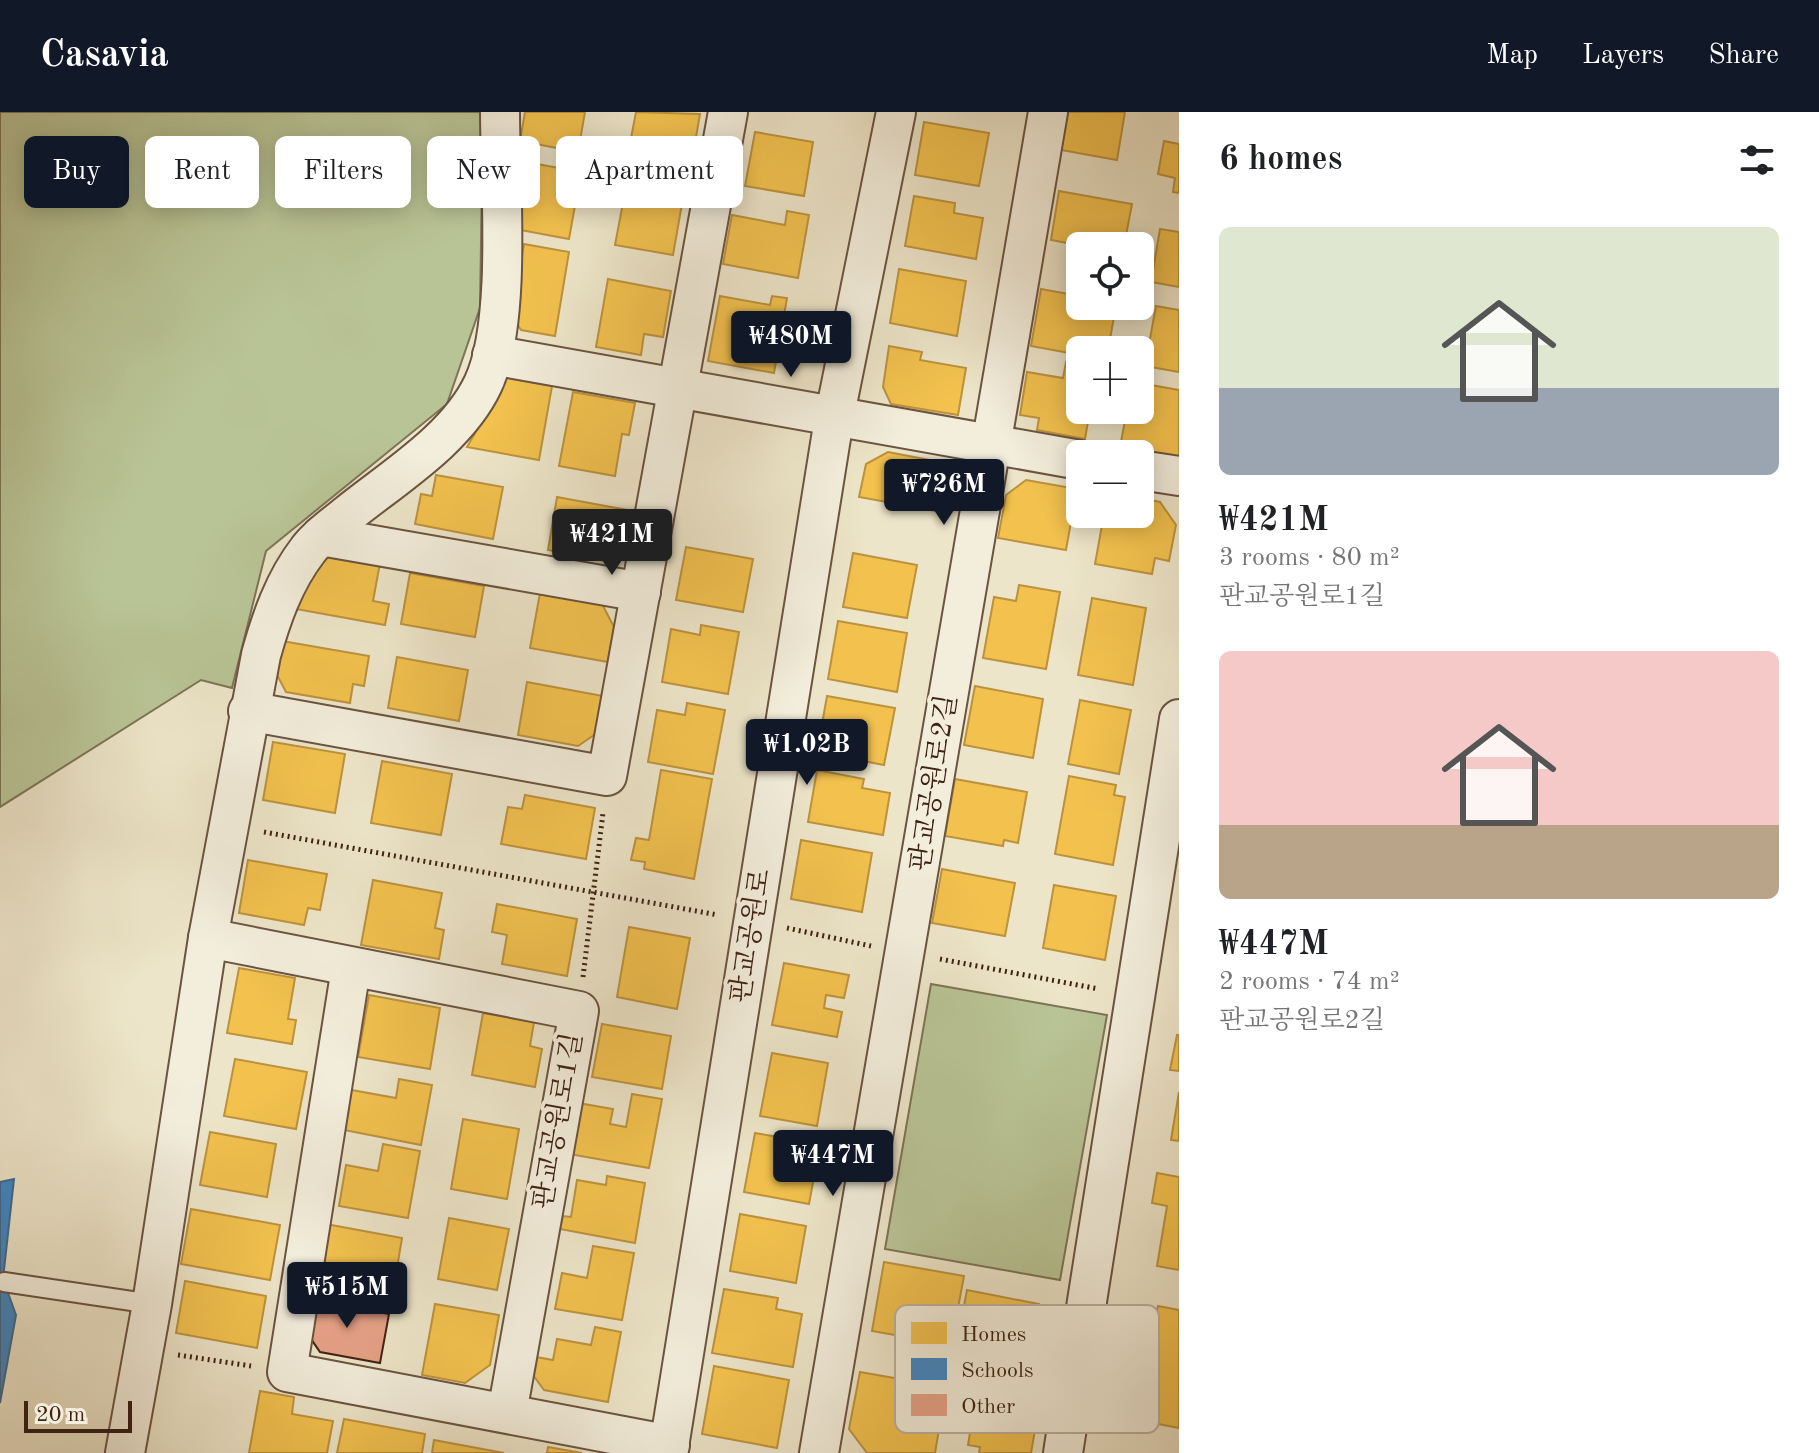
<!DOCTYPE html>
<html lang="en">
<head>
<meta charset="utf-8">
<style>
  :root { --surface:#fff; --page:#f2f2f2; --text:#202124; --muted:#757577; --accent:#111827 }
  body { margin:0; font-family:"Old Standard TT","Noto Serif KR",serif; background:var(--page); color:var(--text); height:100vh; display:flex; flex-direction:column; font-size:30px; white-space:nowrap }
  * { box-sizing:border-box; margin:0 }
  p { font-size:26px; color:var(--muted) }
  .icon { flex:none; width:44px; height:44px; fill:none; stroke:currentColor; stroke-width:2; stroke-linecap:round; stroke-linejoin:round }
  .map { position:relative; flex:1; overflow:hidden }
  .drawer { display:flex; flex-direction:column; background:var(--surface); width:640px }
  .drawer>* { flex:none }
  .guide { position:absolute; left:24px; top:24px; width:760px; height:72px; display:flex; gap:16px }
  .buttons { position:absolute; left:1066px; top:120px; display:grid; gap:16px }
  .buttons a { display:grid; place-items:center; width:88px; height:88px; border-radius:12px; background:var(--surface); box-shadow:0 4px 20px #0003; font-size:40px }
  .scale { position:absolute; left:24px; bottom:20px; width:108px; box-sizing:border-box; padding-left:8px; border:4px solid #402313; border-top:0; font-size:22px; line-height:28px; white-space:nowrap; color:#402313; -webkit-text-stroke:6px #f3eedc; paint-order:stroke }
  .price { position:absolute; translate:-50% -68px; padding:0 18px; border-radius:8px; background:var(--accent); color:#fff; font-size:26px; line-height:52px; filter:drop-shadow(0 2px 4px #0008) }
  .price::after { content:''; position:absolute; left:50%; top:48px; width:24px; height:18px; margin-left:-12px; background:inherit; clip-path:polygon(0 0,100% 0,50% 100%) }
  .price.current { background:#222; color:#fff }
  ul { padding:0; list-style:none }
  li { display:grid; align-content:center; gap:16px; height:424px; padding:0 40px }
  li span { display:grid; place-items:center; height:248px; border-radius:12px; color:#555 }
  li>.icon { margin-inline-start:auto }
  span .icon { width:144px; height:144px; fill:#fffc; stroke-width:1 }
  li b { font-size:34px }
  h2 { display:flex; justify-content:space-between; align-items:center; height:96px; padding:0 40px; font-size:34px }
  .pill { padding:0 28px; border-radius:12px; background:var(--surface); box-shadow:0 4px 20px #0003; font-size:28px; line-height:72px }
  .pill.current { background:var(--accent); color:#fff }
  header { display:flex; align-items:center; gap:48px; box-sizing:border-box; height:112px; padding:0 40px; background:var(--accent); color:#fff }
  header strong { font-size:38px }
  nav { display:flex; gap:44px; margin-inline-start:auto; font-size:28px }
  main { display:flex; flex:1; min-height:0 }
  .map>svg:first-child { display:block }
  .green { fill:#b9c496; stroke:#7c7454; stroke-width:2 }
  .homes { fill:#f2c14e; stroke:#bd923c; stroke-width:2 }
  .schools { fill:#3f88c5; stroke:#3f6a90; stroke-width:2 }
  .building { fill:#e7a288; stroke:#402313; stroke-width:2 }
  .lines { fill:none; stroke-linecap:round; stroke-linejoin:round }
  .lane-casing { stroke:#6b5440; stroke-width:22 }
  .street-casing { stroke:#6b5440; stroke-width:42 }
  .path { stroke:#402313; stroke-width:5; stroke-dasharray:2 4; stroke-linecap:butt }
  .lane { stroke:#f3eedc; stroke-width:18 }
  .street { stroke:#f3eedc; stroke-width:38 }
  .labels { text-anchor:middle; dominant-baseline:central; stroke-width:8; stroke-linejoin:round; paint-order:stroke }
  .street-label { font-size:28px; fill:#402313; stroke:#f3eedc }
  .key { fill:#f3eedc; stroke:#bdb1a0; stroke-width:2 }
  .key-label { font-size:22px; fill:#402313 }
</style>
</head>
<body>
<header>
<strong>Casavia</strong>
<nav><a>Map</a><a>Layers</a><a>Share</a></nav>
</header>
<main>
<div class="map">
<svg width="1179" height="1341" viewBox="0 0 1179 1341">
  <rect width="100%" height="100%" fill="#ede5c9"/>
  <filter id="stains"><feTurbulence type="fractalNoise" baseFrequency=".0025" numOctaves="4"/><feColorMatrix values="0 0 0 0 .2 0 0 0 0 .09 0 0 0 0 .02 0 0 0 .5 -.17"/></filter>
  <radialGradient id="worn" r=".72"><stop offset=".6" stop-color="#630" stop-opacity="0"/><stop offset="1" stop-color="#630" stop-opacity=".3"/></radialGradient>
  <g class="green">
    <path d="M0,0H483L480,196L447,292L266,439L232,576L201,568L0,695Z"/>
    <path d="M931,872L1107,903L1060,1168L885,1137Z"/>
  </g>
  <g class="homes">
    <path d="M525,0H585L578,40L520,29Z"/>
    <path d="M636,0L700,2L691,54L628,42Z"/>
    <path d="M1068,0H1125L1117,48L1061,38Z"/>
    <path d="M924,10L989,21L979,74L915,63Z"/>
    <path d="M755,20L813,30L804,84L745,74Z"/>
    <path d="M1164,29L1179,32V81L1173,80L1175,66L1158,62Z"/>
    <path d="M526,50L581,60L569,127L515,117Z"/>
    <path d="M629,59L686,69L673,143L615,133Z"/>
    <path d="M1059,79L1132,92L1124,134H1083L1051,128Z"/>
    <path d="M914,84L955,91L954,101L983,106L976,147L905,134Z"/>
    <path d="M787,99L809,103L798,166L723,152L732,103L785,113Z"/>
    <path d="M1160,117L1179,120V175L1151,170Z"/>
    <path d="M524,132L569,140L555,224L521,218L512,204Z"/>
    <path d="M899,157L966,169L957,224L890,211Z"/>
    <path d="M608,167L671,179L663,225L644,222L641,243L596,235Z"/>
    <path d="M1041,177L1080,184V194H1116L1108,238H1080V243L1031,234Z"/>
    <path d="M720,184L770,193L772,184L787,186L774,261L708,249Z"/>
    <path d="M1156,194L1179,198V260L1145,254Z"/>
    <path d="M889,234L922,240L920,248L966,256L958,303L891,292L883,275Z"/>
    <path d="M1066,250L1080,253V298H1090L1085,327L1037,318L1039,306L1020,303L1027,260L1063,266Z"/>
    <path d="M507,266L552,274L539,348L467,335Z"/>
    <path d="M1140,271L1179,278V346L1120,335L1127,298H1140Z"/>
    <path d="M573,280L635,291L629,323L622,322L615,364L559,354Z"/>
    <path d="M888,340L951,352L942,400L859,385L866,352Z"/>
    <path d="M436,363L503,375L493,427L415,412L421,382L432,384Z"/>
    <path d="M1026,368L1077,377L1066,438L998,426L1006,383Z"/>
    <path d="M557,385L633,399L626,435L607,449L548,438Z"/>
    <path d="M1140,386L1160,390L1176,413L1169,449L1155,446L1152,462L1095,452L1104,402H1140Z"/>
    <path d="M686,435L753,447L743,500L676,488Z"/>
    <path d="M853,441L917,453L907,506L843,495Z"/>
    <path d="M330,445L380,451L373,489L389,492L385,513L296,497L300,475L321,448Z"/>
    <path d="M410,461L484,474L475,525L401,512Z"/>
    <path d="M1019,473L1060,480L1046,557L983,546L994,485L1016,489Z"/>
    <path d="M540,481L602,492L614,515L608,550L530,536Z"/>
    <path d="M1092,486L1146,496L1133,573L1078,563Z"/>
    <path d="M838,509L907,521L897,580L828,567Z"/>
    <path d="M701,513L739,520L728,582L662,570L671,517L700,523Z"/>
    <path d="M282,529L369,544L364,574L353,572L350,591L286,580L276,561Z"/>
    <path d="M397,545L468,558L459,609L388,596Z"/>
    <path d="M527,570L603,584L597,621L578,634L518,623Z"/>
    <path d="M975,574L1043,587L1033,646L964,633Z"/>
    <path d="M827,584L895,596L884,653L817,640Z"/>
    <path d="M1080,588L1131,598L1119,662L1068,652Z"/>
    <path d="M687,591L725,598L713,662L648,650L657,598L685,603Z"/>
    <path d="M273,630L345,642L335,701L263,688Z"/>
    <path d="M382,649L452,662L441,723L371,711Z"/>
    <path d="M661,658L712,667L694,767L644,757L645,750L631,748L636,726L649,728Z"/>
    <path d="M817,658L864,667L862,676L890,681L883,723L808,710Z"/>
    <path d="M1069,664L1116,673L1114,683L1125,685L1113,753L1055,742Z"/>
    <path d="M955,667L1027,680L1018,731L1004,728L1003,734L945,724Z"/>
    <path d="M525,683L595,696L586,747L501,732L508,695L522,697Z"/>
    <path d="M801,728L872,741L862,800L791,787Z"/>
    <path d="M248,748L327,762L320,798L308,796L304,813L239,801Z"/>
    <path d="M942,757L1015,771L1005,824L932,811Z"/>
    <path d="M373,768L442,781L435,816L444,818L439,847L361,833Z"/>
    <path d="M1054,773L1116,784L1105,848L1043,836Z"/>
    <path d="M497,792L577,807L567,864L502,852L507,823L492,820Z"/>
    <path d="M629,815L690,826L677,897L617,885Z"/>
    <path d="M784,851L849,863L844,886L826,883L824,896L842,900L837,925L772,913Z"/>
    <path d="M239,856L295,866L288,907L296,908L292,932L227,921Z"/>
    <path d="M369,883L440,896L430,957L358,945Z"/>
    <path d="M483,901L534,910L530,934L542,937L535,975L472,963Z"/>
    <path d="M602,912L671,924L662,977L592,965Z"/>
    <path d="M1177,923H1179V959L1170,958Z"/>
    <path d="M772,941L828,951L817,1014L760,1004Z"/>
    <path d="M235,947L307,960L296,1017L224,1004Z"/>
    <path d="M399,967L432,973L421,1033L339,1017L346,977L396,986Z"/>
    <path d="M1179,980V1029L1171,1028Z"/>
    <path d="M632,982L662,987L649,1056L569,1042L578,991L613,997L610,1012L626,1015Z"/>
    <path d="M463,1007L519,1017L507,1087L451,1077Z"/>
    <path d="M210,1020L276,1032L267,1085L200,1073Z"/>
    <path d="M755,1021L820,1032L809,1092L744,1080Z"/>
    <path d="M383,1032L420,1039L408,1106L339,1094L346,1053L378,1059Z"/>
    <path d="M1157,1061L1179,1065V1158L1157,1154L1167,1094L1152,1091Z"/>
    <path d="M607,1064L645,1071L635,1131L560,1117L563,1104L571,1105L577,1068L606,1073Z"/>
    <path d="M191,1097L280,1113L270,1168L181,1152Z"/>
    <path d="M740,1102L806,1114L796,1171L730,1159Z"/>
    <path d="M449,1106L509,1117L497,1178L438,1167Z"/>
    <path d="M326,1112L402,1126L394,1174L318,1161Z"/>
    <path d="M593,1134L634,1141L622,1208L555,1197L562,1161L587,1166Z"/>
    <path d="M884,1150L964,1164L951,1233L872,1219Z"/>
    <path d="M185,1169L266,1184L257,1236L176,1221Z"/>
    <path d="M724,1177L778,1186L776,1197L802,1202L793,1255L712,1241Z"/>
    <path d="M967,1178L1039,1192L1026,1265L953,1252Z"/>
    <path d="M435,1192L499,1203L490,1253L465,1271L422,1263Z"/>
    <path d="M1158,1194L1179,1198V1316L1137,1308Z"/>
    <path d="M595,1215L621,1220L608,1290L544,1278L533,1263L536,1245L553,1248L557,1227L591,1233Z"/>
    <path d="M714,1254L789,1268L777,1336L702,1322Z"/>
    <path d="M860,1260L946,1275L935,1341H867L849,1317Z"/>
    <path d="M986,1268L1042,1278L1031,1341H979L980,1335L968,1333L974,1297L981,1298Z"/>
    <path d="M260,1279L294,1285L292,1302L333,1309L327,1341H249Z"/>
    <path d="M344,1307L425,1322L422,1341H337Z"/>
    <path d="M434,1328L504,1341H432Z"/>
    <path d="M548,1335L582,1341H547Z"/>
  </g>
  <path class="schools" d="M14,1067L3,1167L16,1203L0,1291V1070Z"/>
  <path class="building" d="M314,1178L329,1181L327,1191L389,1202L380,1251L320,1240L307,1221Z"/>
  <g class="lines">
    <defs>
      <path id="lane" d="M4,1170L152,1192"/>
      <g id="street">
        <path d="M492,243L1080,348"/>
        <path d="M1140,358L1179,364"/>
        <path d="M321,424L641,480"/>
        <path d="M248,599L607,664L728,0"/>
        <path d="M208,826L579,899L507,1301"/>
        <path d="M351,856L287,1260L670,1333"/>
        <path d="M125,1341L152,1192L208,826L261,543C271,507 284,469 308,438C318,424 335,413 348,402C394,365 457,327 483,272C512,211 500,70 500,0"/>
        <path d="M668,1341L834,307L896,0"/>
        <path d="M819,1341L1048,0"/>
        <path d="M1063,1341L1179,607"/>
      </g>
    </defs>
    <use href="#lane" class="lane-casing"/>
    <use href="#street" class="street-casing"/>
    <g class="path">
      <path d="M264,720L718,803"/>
      <path d="M787,816L871,834"/>
      <path d="M940,847L1099,877"/>
      <path d="M583,865L603,701"/>
      <path d="M178,1243L251,1254"/>
    </g>
    <use href="#lane" class="lane"/>
    <use href="#street" class="street"/>
  </g>
  <g class="labels">
    <g class="street-label">
      <text transform="translate(935 671) rotate(-81)">판교공원로2길</text>
      <text transform="translate(752 824) rotate(-81)">판교공원로</text>
      <text transform="translate(559 1009) rotate(-80)">판교공원로1길</text>
    </g>
  </g>
  <rect x="895" y="1193" width="264" height="128" rx="12" class="key"/>
  <rect x="911" y="1210" width="36" height="22" fill="#f2c14e"/>
  <rect x="911" y="1246" width="36" height="22" fill="#3f88c5"/>
  <rect x="911" y="1282" width="36" height="22" fill="#e7a288"/>
  <g class="key-label">
    <text x="961" y="1229">Homes</text>
    <text x="961" y="1265">Schools</text>
    <text x="961" y="1301">Other</text>
  </g>
  <rect width="100%" height="100%" filter="url(#stains)"/>
  <rect width="100%" height="100%" fill="url(#worn)"/>
</svg>
<div class="buttons">
<a><svg class="icon" aria-label="locate" viewBox="0 0 24 24"><circle cx="12" cy="12" r="6"/><path d="M12 2v4M12 18v4M2 12h4M18 12h4"/></svg></a>
<a>+</a>
<a>−</a>
</div>
<div class="scale">20 m</div>
<b class="price" style="left:791px;top:267px">₩480M</b>
<b class="price" style="left:944px;top:415px">₩726M</b>
<b class="price current" style="left:612px;top:465px">₩421M</b>
<b class="price" style="left:807px;top:675px">₩1.02B</b>
<b class="price" style="left:833px;top:1086px">₩447M</b>
<b class="price" style="left:347px;top:1218px">₩515M</b>
<div class="guide">
<a class="pill current">Buy</a>
<a class="pill">Rent</a>
<a class="pill">Filters</a>
<a class="pill">New</a>
<a class="pill">Apartment</a>
</div>
</div>
<section class="drawer">
<h2>6 homes<svg class="icon" aria-label="filters" viewBox="0 0 24 24"><path d="M4 7h16M4 17h16"/><circle cx="9" cy="7" r="2"/><circle cx="15" cy="17" r="2"/></svg></h2>
<ul>
<li><span style="background:linear-gradient(#dfe7d0 65%,#9aa5b1 0)"><svg class="icon" aria-label="home" viewBox="0 0 24 24"><path d="M3 11l9-7 9 7M6 9v11h12V9"/></svg></span><div><b>₩421M</b><p>3 rooms · 80 m²</p><p>판교공원로1길</p></div></li>
<li><span style="background:linear-gradient(#f6c9c9 70%,#b9a48a 0)"><svg class="icon" aria-label="home" viewBox="0 0 24 24"><path d="M3 11l9-7 9 7M6 9v11h12V9"/></svg></span><div><b>₩447M</b><p>2 rooms · 74 m²</p><p>판교공원로2길</p></div></li>
</ul>
</section>
</main>
</body>
</html>
